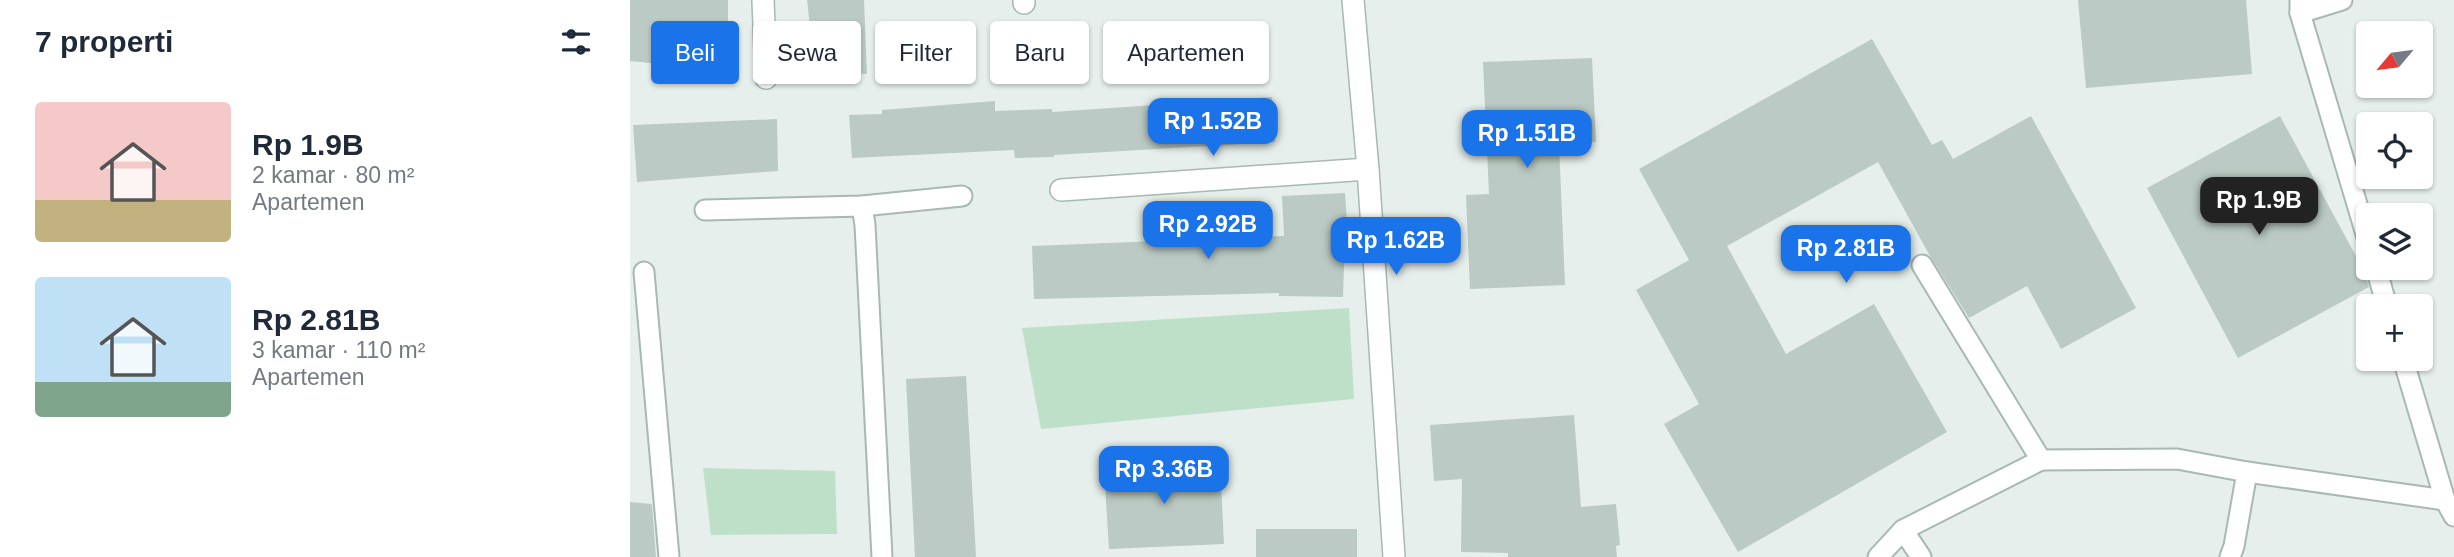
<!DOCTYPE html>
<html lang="id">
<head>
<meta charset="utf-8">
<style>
  :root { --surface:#fff; --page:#f6f6f7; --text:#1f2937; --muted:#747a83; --accent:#1a73e8 }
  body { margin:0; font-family:Arial,sans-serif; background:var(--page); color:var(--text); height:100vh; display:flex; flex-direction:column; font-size:26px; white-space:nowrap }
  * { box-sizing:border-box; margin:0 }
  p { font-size:23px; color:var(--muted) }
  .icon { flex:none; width:38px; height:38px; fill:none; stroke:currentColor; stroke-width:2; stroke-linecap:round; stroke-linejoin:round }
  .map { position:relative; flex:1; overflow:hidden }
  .details { display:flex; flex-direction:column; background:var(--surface); width:630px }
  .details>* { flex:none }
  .hud { position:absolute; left:21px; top:21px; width:665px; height:63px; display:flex; gap:14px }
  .needle { width:46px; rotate:241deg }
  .buttons { position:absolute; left:1726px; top:21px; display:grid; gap:14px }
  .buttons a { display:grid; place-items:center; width:77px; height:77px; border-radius:7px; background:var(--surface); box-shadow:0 2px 5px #0004; font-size:35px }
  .price { position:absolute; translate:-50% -60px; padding:0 16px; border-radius:14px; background:var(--accent); color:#fff; font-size:23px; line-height:46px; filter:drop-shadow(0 2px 4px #0008) }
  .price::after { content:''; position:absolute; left:50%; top:42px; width:21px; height:16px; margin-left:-10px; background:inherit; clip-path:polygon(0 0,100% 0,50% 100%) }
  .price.selected { background:#222; color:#fff }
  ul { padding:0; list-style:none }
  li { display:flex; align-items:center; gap:21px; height:175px; padding:0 35px }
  li span { display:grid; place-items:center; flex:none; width:196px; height:140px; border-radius:7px; color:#555 }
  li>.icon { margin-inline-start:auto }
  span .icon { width:84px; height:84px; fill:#fffc; stroke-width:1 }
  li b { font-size:30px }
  h2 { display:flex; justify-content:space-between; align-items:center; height:84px; padding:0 35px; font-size:30px }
  .tag { padding:0 24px; border-radius:7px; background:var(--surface); box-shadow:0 2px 5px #0004; font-size:24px; line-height:63px }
  .tag.selected { background:var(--accent); color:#fff }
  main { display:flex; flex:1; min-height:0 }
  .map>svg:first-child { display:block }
  .green { fill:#bfe0c8 }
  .building { fill:#bbcac4 }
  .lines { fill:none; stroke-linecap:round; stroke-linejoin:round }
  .service-casing { stroke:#a8b8b2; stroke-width:23 }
  .minor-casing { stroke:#a8b8b2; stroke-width:24 }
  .service { stroke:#fff; stroke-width:19 }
  .minor { stroke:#fff; stroke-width:21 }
</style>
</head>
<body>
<main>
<section class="details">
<h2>7 properti<svg class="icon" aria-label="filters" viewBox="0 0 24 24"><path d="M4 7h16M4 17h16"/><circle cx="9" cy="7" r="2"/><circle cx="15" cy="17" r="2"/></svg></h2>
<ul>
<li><span style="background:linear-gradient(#f6c9c9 70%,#c2b280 0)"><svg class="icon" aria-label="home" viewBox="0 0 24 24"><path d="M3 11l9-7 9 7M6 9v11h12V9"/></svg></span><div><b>Rp 1.9B</b><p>2 kamar · 80 m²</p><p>Apartemen</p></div></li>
<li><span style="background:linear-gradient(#bfe0f5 75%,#7fa58c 0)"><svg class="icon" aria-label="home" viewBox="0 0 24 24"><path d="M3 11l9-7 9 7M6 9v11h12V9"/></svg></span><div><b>Rp 2.81B</b><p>3 kamar · 110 m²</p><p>Apartemen</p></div></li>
</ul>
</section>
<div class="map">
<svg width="1824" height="557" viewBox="0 0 1824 557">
  <rect width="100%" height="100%" fill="#e6efeb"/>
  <g class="green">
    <path d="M719,308L724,399L411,429L392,328Z"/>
    <path d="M73,468L205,471L207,534L81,535Z"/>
  </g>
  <g class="building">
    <path d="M0,0H98V71L0,61Z"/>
    <path d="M177,0H234L237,74L185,73Z"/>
    <path d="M1448,0H1616L1622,74L1456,88Z"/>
    <path d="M1242,39L1302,145L1312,140L1323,159L1401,116L1506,308L1431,349L1397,286L1339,318L1300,256L1248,162L1097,246L1156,354L1244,304L1317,432L1108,552L1034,424L1069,404L1006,290L1059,260L1009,169Z"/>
    <path d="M962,58L966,142L929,144L935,285L840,289L836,195L859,194L853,62Z"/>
    <path d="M642,97L645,142L424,155V157L385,158L384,150L222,158L219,115L252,114V110L365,101V111L422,109V112Z"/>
    <path d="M1650,116L1734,271L1739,287L1608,358L1517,188Z"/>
    <path d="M147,119L148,171L7,182L3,125Z"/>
    <path d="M715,193L718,237H715L713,297L649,296V293L404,299L402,246L654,236L652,196Z"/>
    <path d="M336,376L346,557H285L276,379Z"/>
    <path d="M944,415L951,507L986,504L990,545L986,546L987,557H878V553L831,552L832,479L804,481L800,425Z"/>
    <path d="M590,463L594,544L479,549L474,468Z"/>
    <path d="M0,502L22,504L26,557H0Z"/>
    <rect x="626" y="529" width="101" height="28"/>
  </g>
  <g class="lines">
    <defs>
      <g id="service">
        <path d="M1670,0V13L1738,241"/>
        <path d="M1670,13L1712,0"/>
        <path d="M232,206L235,225L252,557"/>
        <path d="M75,210L232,206L332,196"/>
        <path d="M1292,265L1411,460L1547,459L1617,472L1815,500L1824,516"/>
        <path d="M1746,268L1757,306"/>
        <path d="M14,272L39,557"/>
        <path d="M1773,359L1815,500"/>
        <path d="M1248,557L1273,530"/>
        <path d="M1291,557L1273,530L1411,460"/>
        <path d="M1600,557L1604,546L1617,472"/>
      </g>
      <g id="minor">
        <path d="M133,0L136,78"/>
        <path d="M394,0V3"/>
        <path d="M723,0L738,169L764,557"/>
        <path d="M431,190L738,169"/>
      </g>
    </defs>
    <use href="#service" class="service-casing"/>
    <use href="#minor" class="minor-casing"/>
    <use href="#service" class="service"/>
    <use href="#minor" class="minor"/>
  </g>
</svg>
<div class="buttons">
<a><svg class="needle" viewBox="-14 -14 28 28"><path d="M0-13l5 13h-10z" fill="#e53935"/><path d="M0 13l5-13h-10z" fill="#747a83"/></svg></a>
<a><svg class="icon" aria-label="locate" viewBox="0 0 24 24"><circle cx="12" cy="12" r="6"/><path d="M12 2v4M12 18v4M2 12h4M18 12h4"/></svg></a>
<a><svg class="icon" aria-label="layers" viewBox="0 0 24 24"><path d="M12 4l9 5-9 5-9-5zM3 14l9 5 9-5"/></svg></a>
<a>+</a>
</div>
<b class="price" style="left:583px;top:158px">Rp 1.52B</b>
<b class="price" style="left:897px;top:170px">Rp 1.51B</b>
<b class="price selected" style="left:1629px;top:237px">Rp 1.9B</b>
<b class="price" style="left:578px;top:261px">Rp 2.92B</b>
<b class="price" style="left:766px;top:277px">Rp 1.62B</b>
<b class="price" style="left:1216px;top:285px">Rp 2.81B</b>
<b class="price" style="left:534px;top:506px">Rp 3.36B</b>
<div class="hud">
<a class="tag selected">Beli</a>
<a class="tag">Sewa</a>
<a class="tag">Filter</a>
<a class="tag">Baru</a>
<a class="tag">Apartemen</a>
</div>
</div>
</main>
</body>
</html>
